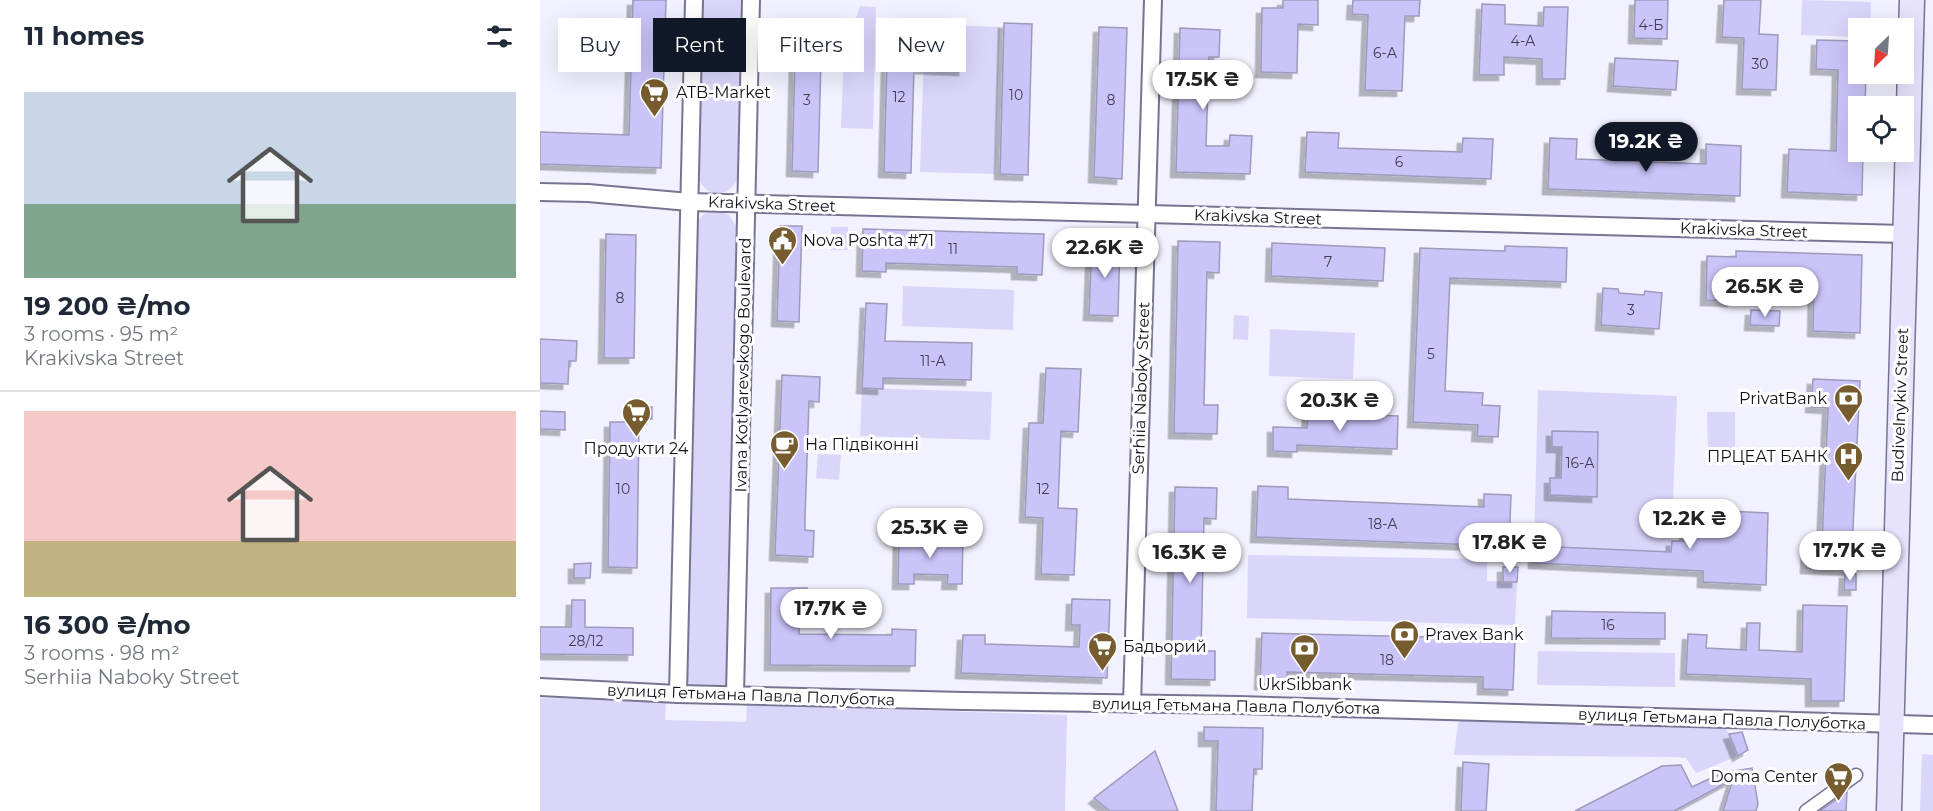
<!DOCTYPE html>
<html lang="en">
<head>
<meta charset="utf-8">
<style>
  :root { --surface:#fff; --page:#f2f2f3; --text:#1f2937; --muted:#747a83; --line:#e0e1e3; --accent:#111827 }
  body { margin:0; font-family:Montserrat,sans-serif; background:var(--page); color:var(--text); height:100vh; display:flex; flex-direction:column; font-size:22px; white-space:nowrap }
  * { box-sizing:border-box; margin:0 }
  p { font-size:20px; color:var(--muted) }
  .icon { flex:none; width:33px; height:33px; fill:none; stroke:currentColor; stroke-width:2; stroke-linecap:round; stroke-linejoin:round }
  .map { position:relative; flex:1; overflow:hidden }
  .sheet { display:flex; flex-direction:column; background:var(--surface); width:540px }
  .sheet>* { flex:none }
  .top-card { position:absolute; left:18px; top:18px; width:570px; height:54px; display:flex; gap:12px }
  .needle { width:39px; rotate:205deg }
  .buttons { position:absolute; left:1308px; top:18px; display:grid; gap:12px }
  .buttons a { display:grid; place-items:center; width:66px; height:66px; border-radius:0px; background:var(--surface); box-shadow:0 6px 24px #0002; font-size:30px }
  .price { position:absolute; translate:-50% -51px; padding:0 14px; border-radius:21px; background:#fff; color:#222; font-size:20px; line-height:39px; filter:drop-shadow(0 2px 3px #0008) }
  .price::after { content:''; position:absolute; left:50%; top:36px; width:18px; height:14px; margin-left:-9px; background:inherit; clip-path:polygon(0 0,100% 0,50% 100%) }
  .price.current { background:var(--accent); color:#fff }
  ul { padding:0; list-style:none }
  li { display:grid; align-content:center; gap:12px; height:318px; padding:0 24px }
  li+li { border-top:2px solid var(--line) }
  li span { display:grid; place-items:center; height:186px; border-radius:0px; color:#555 }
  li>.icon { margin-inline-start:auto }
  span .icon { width:108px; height:108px; fill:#fffc; stroke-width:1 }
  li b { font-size:26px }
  h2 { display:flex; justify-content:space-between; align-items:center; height:72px; padding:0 24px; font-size:26px }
  .pill { padding:0 21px; border-radius:0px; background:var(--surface); box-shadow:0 6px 24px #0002; font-size:21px; line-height:54px }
  .pill.current { background:var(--accent); color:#fff }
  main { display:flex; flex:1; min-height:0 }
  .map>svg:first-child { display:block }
  .green { fill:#dad6fa }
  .building { fill:#cac4f9; stroke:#9d9aba; stroke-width:1.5; filter:url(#shadow) }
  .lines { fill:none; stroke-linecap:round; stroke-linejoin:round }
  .pedestrian-casing { stroke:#777492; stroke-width:15 }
  .minor-casing { stroke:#777492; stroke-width:20 }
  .secondary-casing { stroke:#777492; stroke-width:27 }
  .pedestrian { stroke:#fff; stroke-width:12 }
  .minor { stroke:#fff; stroke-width:16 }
  .secondary { stroke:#e7e3fe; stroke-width:24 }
  .labels { text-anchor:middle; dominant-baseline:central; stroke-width:6; stroke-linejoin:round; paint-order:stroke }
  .number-label { font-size:14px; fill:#403d53 }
  .poi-label { font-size:16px; fill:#12101c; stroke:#fff; text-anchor:start }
  .street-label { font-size:16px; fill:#12101c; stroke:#fff }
</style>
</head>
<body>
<main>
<section class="sheet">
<h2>11 homes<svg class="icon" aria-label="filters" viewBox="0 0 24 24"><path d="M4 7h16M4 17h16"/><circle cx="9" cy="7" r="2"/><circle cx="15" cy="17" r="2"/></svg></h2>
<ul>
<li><span style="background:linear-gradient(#c9d6e8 60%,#7fa58c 0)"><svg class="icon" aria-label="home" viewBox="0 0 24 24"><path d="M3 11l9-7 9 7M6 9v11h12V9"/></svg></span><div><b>19 200 ₴/mo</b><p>3 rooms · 95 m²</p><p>Krakivska Street</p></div></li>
<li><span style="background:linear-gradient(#f6c9c9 70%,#c2b280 0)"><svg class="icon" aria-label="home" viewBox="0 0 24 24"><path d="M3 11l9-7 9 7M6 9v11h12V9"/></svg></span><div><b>16 300 ₴/mo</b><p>3 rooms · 98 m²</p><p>Serhiia Naboky Street</p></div></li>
</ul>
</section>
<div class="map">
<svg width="1393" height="811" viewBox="0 0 1393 811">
  <defs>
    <filter id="shadow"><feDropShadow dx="-5.5" dy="5.5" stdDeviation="0" flood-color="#0004"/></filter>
  </defs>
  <rect width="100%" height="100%" fill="#f2f1ff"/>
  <g class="green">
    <path d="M162,0H202L198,178C189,199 165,198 158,177Z"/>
    <path d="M1262,0L1331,2L1330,28H1318V37L1261,35Z"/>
    <path d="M320,6L336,7L333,129L301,128L305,30L315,21Z"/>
    <path d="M385,24L460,27L455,174L380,172Z"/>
    <path d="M176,210L189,215L196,226L189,677L186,684L180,688L153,687L145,680L155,224L164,214Z"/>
    <rect x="291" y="227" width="17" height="23"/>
    <path d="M363,286L474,290L473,330L362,326Z"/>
    <path d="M694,315L709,316L708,340L693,339Z"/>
    <path d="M730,329L815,333L813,379L729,376Z"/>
    <path d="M322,388L452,392L450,440L320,436Z"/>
    <path d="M998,390L1137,396L1131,552L994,546Z"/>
    <path d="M1167,412H1195V449H1168Z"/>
    <path d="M278,454L301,455L299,480L276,478Z"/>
    <path d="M708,555L947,559V581L977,582L975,625L707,618Z"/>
    <path d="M998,651L1135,653V687L997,685Z"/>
    <path d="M0,698L126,701L125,720L206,722L207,705L527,715L525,811H0Z"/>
    <path d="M923,719L1186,728L1198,756L1156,773L1146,758L1136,757L914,755L918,723Z"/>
    <path d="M1382,754L1393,755V811H1380Z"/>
  </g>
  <g class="building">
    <path d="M93,0H126L121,168L0,164V132L89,135Z"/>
    <path d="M743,0H778V25L758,24L757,73L721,72L722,8H743Z"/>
    <path d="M813,0H880L879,16H865L862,91L825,90L828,15L812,14Z"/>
    <path d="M1095,0H1128L1127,39L1094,38Z"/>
    <path d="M1184,0H1221L1219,34L1238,35L1236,90L1202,89L1204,38L1182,37Z"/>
    <path d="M942,4L965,5V24L1003,26L1004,7H1028L1025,79H1002V59L964,57V75H939Z"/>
    <path d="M256,21H282L278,172L252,171Z"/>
    <path d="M348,23L375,24L374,48L425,50L424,70L374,68L371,173L344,172Z"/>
    <path d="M464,23L492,24L488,175L460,174Z"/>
    <path d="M559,27L587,28L582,179L554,177Z"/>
    <path d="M640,28L680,30L679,57H669L666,146H689L690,135L712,136L710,174L636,172Z"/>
    <path d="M1277,40L1318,41V74H1326L1325,106H1318V152H1323L1322,195L1247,192L1249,149L1296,151L1298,70L1276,69Z"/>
    <path d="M1075,58L1138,61L1136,90L1073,86Z"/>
    <path d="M767,132L799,133L798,148L922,152L923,138L953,139L951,179L765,172Z"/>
    <path d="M1010,138L1037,139L1036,159L1166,164V144L1201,146L1200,196L1008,189Z"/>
    <path d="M240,226H262L259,322L237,321Z"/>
    <path d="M323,229L504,234L502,275L477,274V267L346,263V272L322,271Z"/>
    <path d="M66,234L96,235L94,358H64Z"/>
    <path d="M552,241L580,242L578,316L549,315Z"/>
    <path d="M638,241L680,242L679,273L667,272L664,405H678L677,434L634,433Z"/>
    <path d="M732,243L845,248L843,281L731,276Z"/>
    <path d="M965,246L1027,248L1026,282L910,278L905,391L943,393L942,405L960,406L958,437L937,436L938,425L873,422L880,248L965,251Z"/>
    <path d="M1196,251L1322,255L1320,333L1273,331L1274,284L1194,281L1193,301L1166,300L1167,256L1196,257Z"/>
    <path d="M1063,288L1078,289L1079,293L1104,295L1105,291L1122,293L1119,329L1061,325Z"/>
    <path d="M326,303L347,304L345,341L432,343L431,380L343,378V389L322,388Z"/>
    <path d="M1211,310L1240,311L1239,326L1210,325Z"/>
    <path d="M0,339L37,341L36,361H29L28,384L0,383Z"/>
    <path d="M506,368L541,369L538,432L521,431L518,508L537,509L534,575L501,574L503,518L485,517L489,423H503Z"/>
    <path d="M242,375L280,377L279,402L269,401L265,518V530L274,531L273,557L235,555Z"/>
    <path d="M1273,379L1320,381L1311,570L1266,568L1267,540L1282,541L1288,408L1271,407Z"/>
    <path d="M102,407H112V419H101Z"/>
    <path d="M0,411L25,412V430L0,429Z"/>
    <path d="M768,412L858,416L857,449L757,445V452L733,451V427L767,428Z"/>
    <path d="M70,422H99L97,568L68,567Z"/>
    <path d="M1012,431L1058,432L1057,497L1010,495V478H1021L1022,447H1012Z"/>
    <path d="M718,486L748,487V499L944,507V494L971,495L969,546L716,537Z"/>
    <path d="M635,487L677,488L676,519L664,518L661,651H675V680L631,679Z"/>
    <path d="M1146,509L1228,513L1226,585L1163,582V571L994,563V546L1131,552L1132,541H1145Z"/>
    <path d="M359,534L375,535L374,541L409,542V536H423L422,584H407L408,575L374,574V584H358Z"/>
    <path d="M51,563L50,578H34V564Z"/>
    <path d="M963,567H978L977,582H963Z"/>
    <path d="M1305,573L1316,574V590H1304Z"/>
    <path d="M231,588H267L266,610H259V634L352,635V629L376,630L375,666L230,665Z"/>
    <path d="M532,599L570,600L567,678L421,673L423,635H445V644L539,647L540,625H531Z"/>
    <path d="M32,600H45V627L93,628V655L0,654V627H31Z"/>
    <path d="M1263,605L1307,606L1304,701H1271V679L1146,674L1148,634L1167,635L1166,648L1206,650L1207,623H1220L1219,650L1262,652Z"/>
    <path d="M1012,611L1125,613V639L1011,638Z"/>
    <path d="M722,633L975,639L973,690L943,689V677L823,674L747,672V685L720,684Z"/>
    <path d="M664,727L723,728L722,769H714L712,811H676L678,741H664Z"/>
    <path d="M1202,732L1208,750L1198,756L1189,734Z"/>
    <path d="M615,751L638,811H570L554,798Z"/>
    <path d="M923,762L949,764L946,811H921Z"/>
    <path d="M1141,765L1152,787L1182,773L1212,768L1218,804L1216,811H1183L1193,779L1134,811H1035L1122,766Z"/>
    <path d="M1307,792L1306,811H1280Z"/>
  </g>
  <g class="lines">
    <defs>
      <path id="pedestrian" d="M1266,811L1316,775"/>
      <g id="minor">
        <path d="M0,192L48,193L149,202L1364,234"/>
        <path d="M0,687L138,694L424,701L699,705L1393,725"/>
        <path d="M138,694L154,0"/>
        <path d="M195,694L211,0"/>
        <path d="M592,704L613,0"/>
      </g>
      <path id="secondary" d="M1349,811L1372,0"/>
    </defs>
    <use href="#pedestrian" class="pedestrian-casing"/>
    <use href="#minor" class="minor-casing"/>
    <use href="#secondary" class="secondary-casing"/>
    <use href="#pedestrian" class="pedestrian"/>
    <use href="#minor" class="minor"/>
    <use href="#secondary" class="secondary"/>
  </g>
  <defs>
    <symbol id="supermarket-pin" viewBox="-11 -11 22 30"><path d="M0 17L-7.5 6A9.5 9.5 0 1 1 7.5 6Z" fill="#765c2e" stroke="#fff"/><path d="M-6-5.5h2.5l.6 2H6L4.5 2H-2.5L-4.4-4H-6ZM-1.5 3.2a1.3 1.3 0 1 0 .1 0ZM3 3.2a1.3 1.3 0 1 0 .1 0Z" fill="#fff"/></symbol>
    <symbol id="civic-pin" viewBox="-11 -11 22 30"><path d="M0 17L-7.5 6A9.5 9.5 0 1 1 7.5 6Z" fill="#765c2e" stroke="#fff"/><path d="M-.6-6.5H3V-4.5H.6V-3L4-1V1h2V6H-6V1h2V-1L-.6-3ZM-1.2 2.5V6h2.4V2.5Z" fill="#fff"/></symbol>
    <symbol id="bank-pin" viewBox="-11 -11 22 30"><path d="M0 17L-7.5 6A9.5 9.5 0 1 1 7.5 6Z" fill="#765c2e" stroke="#fff"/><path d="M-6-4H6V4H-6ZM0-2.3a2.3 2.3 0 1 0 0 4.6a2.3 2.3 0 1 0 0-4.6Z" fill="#fff"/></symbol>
    <symbol id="cafe-pin" viewBox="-11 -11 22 30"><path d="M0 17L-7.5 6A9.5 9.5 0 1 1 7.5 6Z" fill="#765c2e" stroke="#fff"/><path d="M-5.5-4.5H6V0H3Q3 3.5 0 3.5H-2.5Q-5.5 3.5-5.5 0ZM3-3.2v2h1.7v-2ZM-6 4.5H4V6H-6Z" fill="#fff"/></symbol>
    <symbol id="hospital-pin" viewBox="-11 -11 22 30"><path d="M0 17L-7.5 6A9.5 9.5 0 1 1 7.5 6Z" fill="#765c2e" stroke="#fff"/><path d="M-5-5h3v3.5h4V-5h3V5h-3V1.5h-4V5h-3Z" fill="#fff"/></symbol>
  </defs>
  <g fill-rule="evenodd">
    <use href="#supermarket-pin" x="98" y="76" width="33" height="45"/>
    <use href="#civic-pin" x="226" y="224" width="33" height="45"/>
    <use href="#bank-pin" x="1292" y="382" width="33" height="45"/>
    <use href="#supermarket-pin" x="80" y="396" width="33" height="45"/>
    <use href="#cafe-pin" x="228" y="428" width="33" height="45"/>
    <use href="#hospital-pin" x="1292" y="440" width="33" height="45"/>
    <use href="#bank-pin" x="848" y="618" width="33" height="45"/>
    <use href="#supermarket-pin" x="546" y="630" width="33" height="45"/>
    <use href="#bank-pin" x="748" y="632" width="33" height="45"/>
    <use href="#supermarket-pin" x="1282" y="760" width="33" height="45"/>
  </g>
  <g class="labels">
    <g class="number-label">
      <text x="1111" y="25">4-Б</text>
      <text x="983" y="41">4-А</text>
      <text x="845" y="53">6-А</text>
      <text x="1220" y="64">30</text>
      <text x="476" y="95">10</text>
      <text x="359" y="97">12</text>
      <text x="267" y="100">3</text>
      <text x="571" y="100">8</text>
      <text x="859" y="162">6</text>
      <text x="413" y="249">11</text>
      <text x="788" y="262">7</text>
      <text x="80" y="298">8</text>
      <text x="1091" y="310">3</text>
      <text x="891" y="354">5</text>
      <text x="393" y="361">11-А</text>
      <text x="1040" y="463">16-А</text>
      <text x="83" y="489">10</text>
      <text x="503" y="489">12</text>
      <text x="843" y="524">18-А</text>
      <text x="1068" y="625">16</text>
      <text x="46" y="641">28/12</text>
      <text x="847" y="660">18</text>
    </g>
    <g class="poi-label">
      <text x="136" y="92">ATB-Market</text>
      <text x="263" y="240">Nova Poshta #71</text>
      <text x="1287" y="398" text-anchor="end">PrivatBank</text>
      <text x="265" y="444">На Підвіконні</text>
      <text x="96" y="448" text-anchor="middle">Продукти 24</text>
      <text x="1288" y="456" text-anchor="end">ПРЦЕАТ БАНК</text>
      <text x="885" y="634">Pravex Bank</text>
      <text x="583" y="646">Бадьорий</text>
      <text x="765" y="684" text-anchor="middle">UkrSibbank</text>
      <text x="1278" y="776" text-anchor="end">Doma Center</text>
    </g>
    <g class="street-label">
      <text transform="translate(232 204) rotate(2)">Krakivska Street</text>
      <text transform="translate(718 217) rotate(2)">Krakivska Street</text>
      <text transform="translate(1204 230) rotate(2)">Krakivska Street</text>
      <text transform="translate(203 365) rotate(-89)">Ivana Kotlyarevskogo Boulevard</text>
      <text transform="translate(601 388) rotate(-88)">Serhiia Naboky Street</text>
      <text transform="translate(1360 405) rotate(-88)">Budivelnykiv Street</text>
      <text transform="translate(211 695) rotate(2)">вулиця Гетьмана Павла Полуботка</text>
      <text transform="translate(696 706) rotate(1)">вулиця Гетьмана Павла Полуботка</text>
      <text transform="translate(1182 719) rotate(2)">вулиця Гетьмана Павла Полуботка</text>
    </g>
  </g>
</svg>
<div class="buttons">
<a><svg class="needle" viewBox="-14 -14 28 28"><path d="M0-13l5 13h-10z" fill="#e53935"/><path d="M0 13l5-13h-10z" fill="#747a83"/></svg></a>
<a><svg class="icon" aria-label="locate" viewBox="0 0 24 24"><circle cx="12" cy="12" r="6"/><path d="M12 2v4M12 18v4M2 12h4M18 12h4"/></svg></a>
</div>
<b class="price" style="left:663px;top:111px">17.5K ₴</b>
<b class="price current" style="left:1106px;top:173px">19.2K ₴</b>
<b class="price" style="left:565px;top:279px">22.6K ₴</b>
<b class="price" style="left:1225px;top:318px">26.5K ₴</b>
<b class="price" style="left:800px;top:432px">20.3K ₴</b>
<b class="price" style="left:1150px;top:550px">12.2K ₴</b>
<b class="price" style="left:390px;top:559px">25.3K ₴</b>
<b class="price" style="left:970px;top:574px">17.8K ₴</b>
<b class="price" style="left:1310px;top:582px">17.7K ₴</b>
<b class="price" style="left:650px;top:584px">16.3K ₴</b>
<b class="price" style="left:291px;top:640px">17.7K ₴</b>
<div class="top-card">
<a class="pill">Buy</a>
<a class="pill current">Rent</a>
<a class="pill">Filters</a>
<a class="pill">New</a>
</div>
</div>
</main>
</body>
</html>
